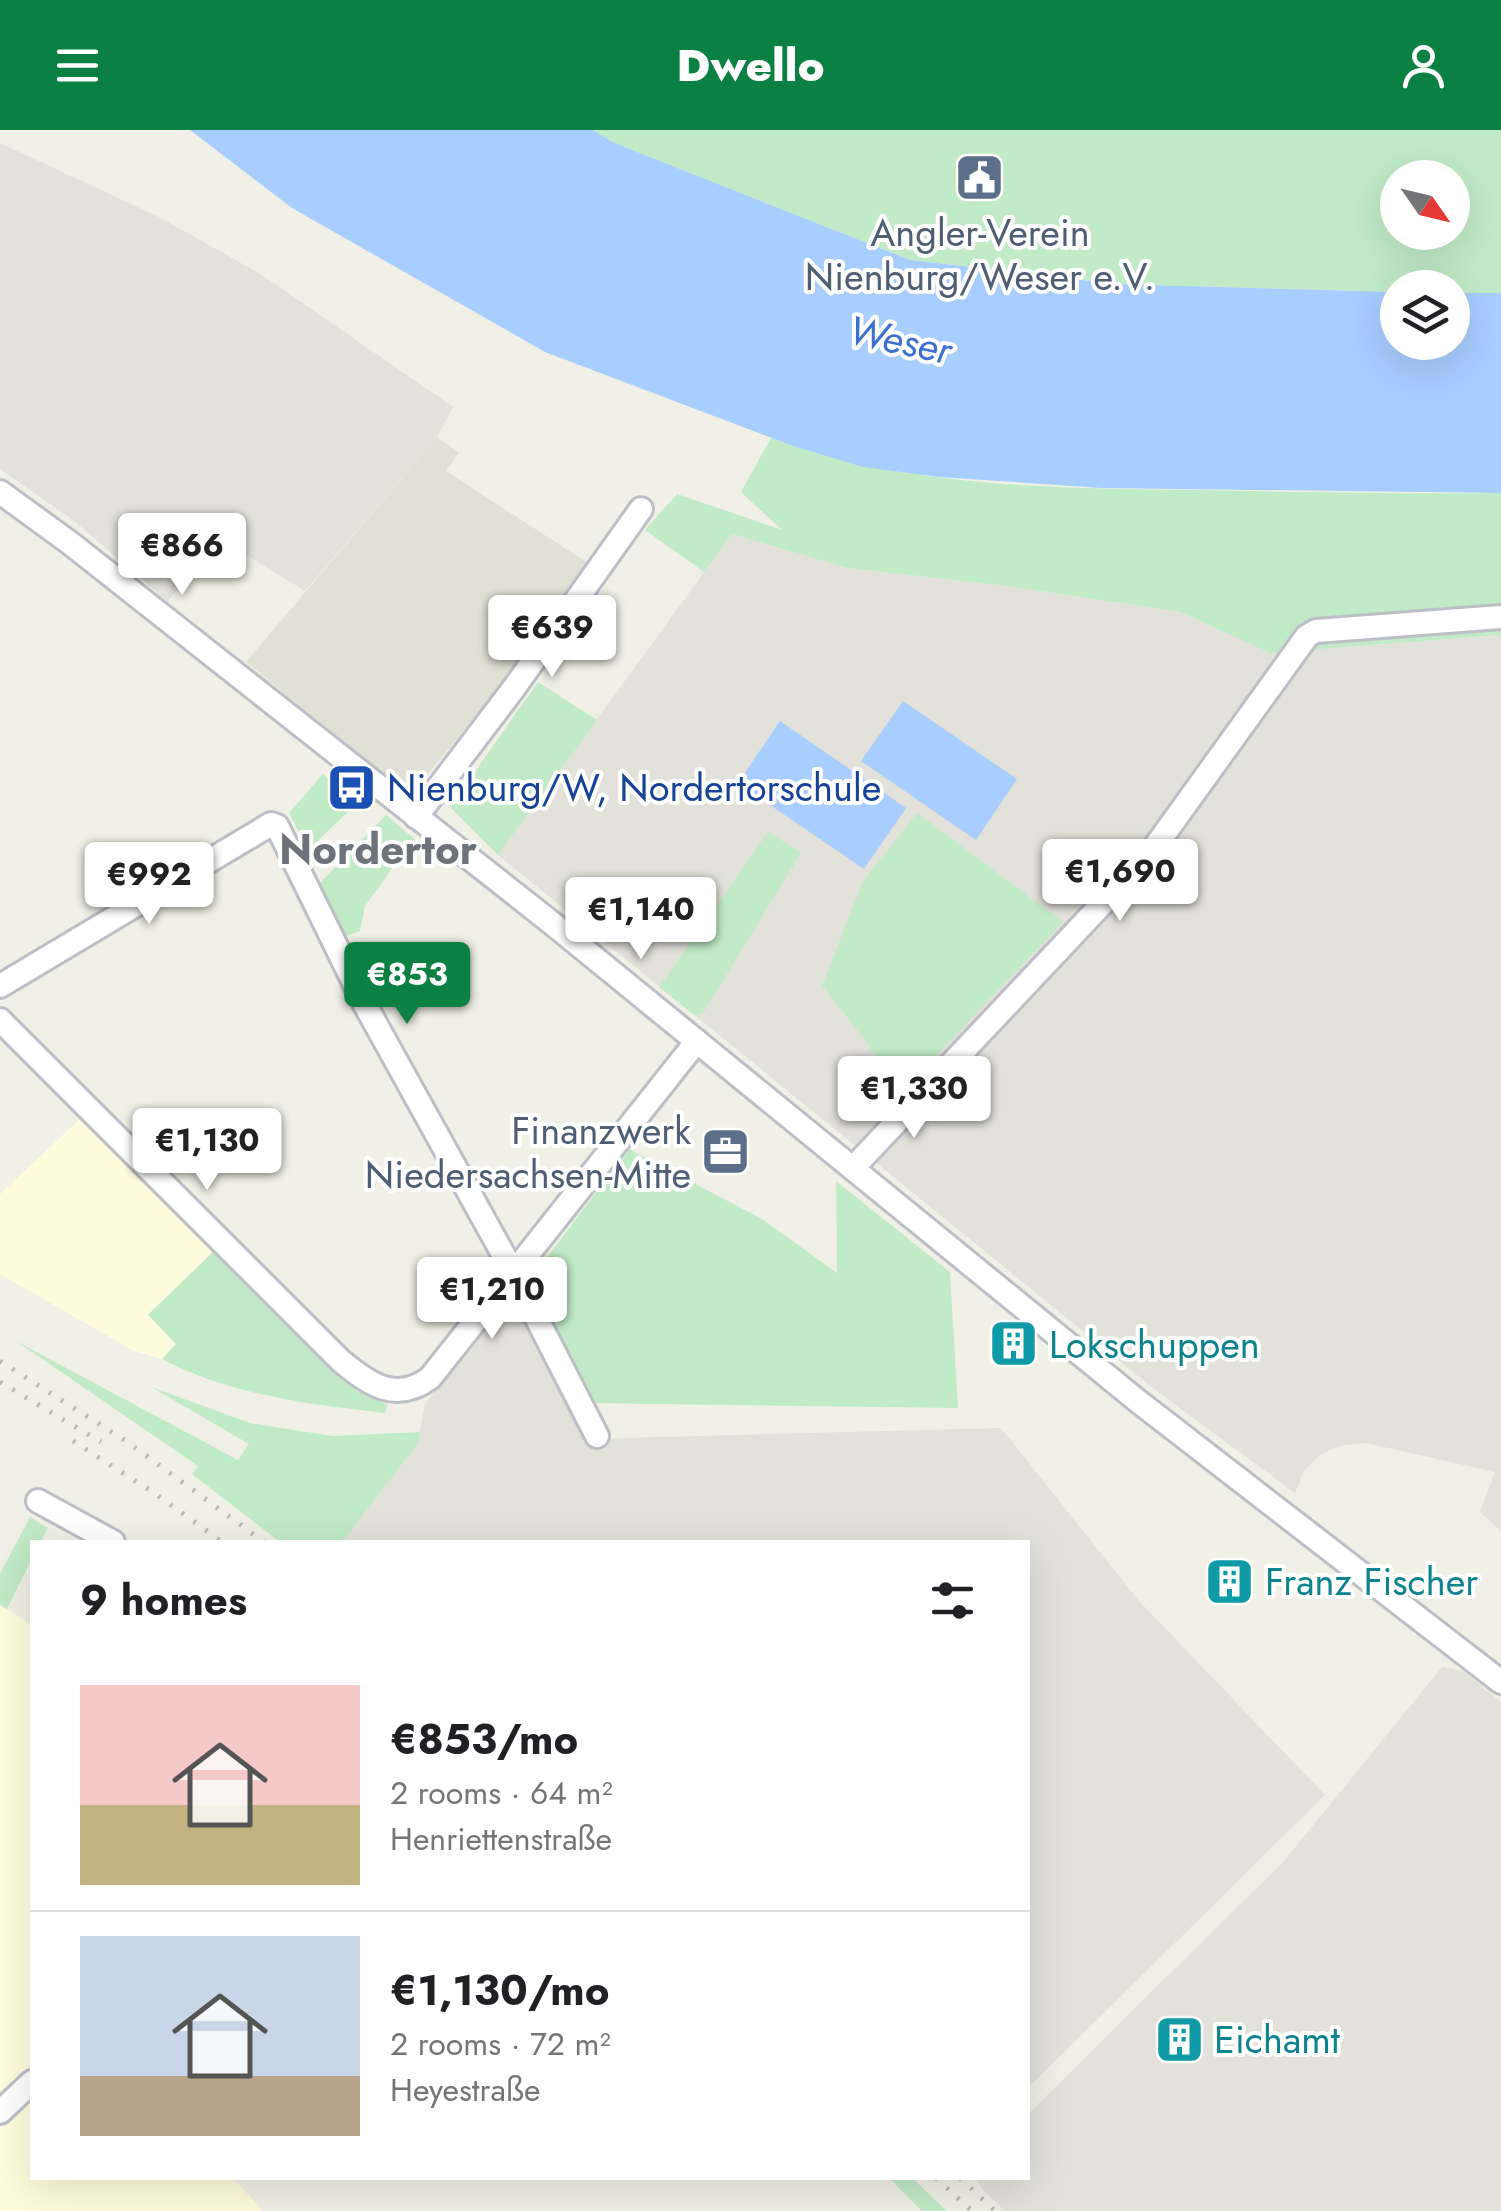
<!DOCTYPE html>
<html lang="en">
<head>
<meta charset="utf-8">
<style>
  :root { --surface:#fff; --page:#f6f6f6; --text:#202124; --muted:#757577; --line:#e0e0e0; --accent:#0b8043 }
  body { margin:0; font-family:Jost,sans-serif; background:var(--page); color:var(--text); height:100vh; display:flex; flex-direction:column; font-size:38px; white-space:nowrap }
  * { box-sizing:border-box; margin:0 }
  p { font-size:32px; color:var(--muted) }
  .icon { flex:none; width:55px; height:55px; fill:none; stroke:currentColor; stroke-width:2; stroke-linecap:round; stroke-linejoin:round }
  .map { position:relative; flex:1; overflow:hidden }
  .sheet { position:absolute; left:30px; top:1410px; width:1000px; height:640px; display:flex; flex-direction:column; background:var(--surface); border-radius:0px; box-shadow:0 10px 40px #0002 }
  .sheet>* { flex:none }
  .needle { width:65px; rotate:124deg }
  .tools { position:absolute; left:1380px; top:30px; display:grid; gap:20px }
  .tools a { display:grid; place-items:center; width:90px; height:90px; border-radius:50%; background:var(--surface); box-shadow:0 10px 40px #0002; font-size:50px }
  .price { position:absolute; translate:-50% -85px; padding:0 22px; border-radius:10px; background:#fff; color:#222; font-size:32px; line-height:65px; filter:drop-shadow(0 2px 5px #0008) }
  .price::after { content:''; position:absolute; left:50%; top:60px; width:30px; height:22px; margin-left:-15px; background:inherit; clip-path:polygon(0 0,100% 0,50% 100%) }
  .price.on { background:var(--accent); color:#fff }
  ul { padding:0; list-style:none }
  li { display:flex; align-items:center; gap:30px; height:250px; padding:0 50px }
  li+li { border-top:2px solid var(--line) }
  li span { display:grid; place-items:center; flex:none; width:280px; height:200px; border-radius:0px; color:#555 }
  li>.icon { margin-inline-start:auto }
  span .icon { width:120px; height:120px; fill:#fffc; stroke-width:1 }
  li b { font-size:42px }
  h2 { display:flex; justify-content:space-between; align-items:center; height:120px; padding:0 50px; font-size:42px }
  header { display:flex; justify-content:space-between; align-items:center; height:130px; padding:0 50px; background:var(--accent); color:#fff; font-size:45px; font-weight:800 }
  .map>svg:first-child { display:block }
  .commercial { fill:#fffcdd }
  .industrial { fill:#e2e1da; fill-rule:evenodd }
  .education { fill:#e1e0d4 }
  .green { fill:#c0ebc6; fill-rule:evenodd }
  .water { fill:#a8cdff }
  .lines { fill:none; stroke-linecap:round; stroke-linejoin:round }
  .minor-casing { stroke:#bdbfc6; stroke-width:28 }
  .minor { stroke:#fff; stroke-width:22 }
  .rail { stroke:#b9b9bb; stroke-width:5; stroke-dasharray:2.5 12; stroke-linecap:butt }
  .labels { text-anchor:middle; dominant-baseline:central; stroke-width:8; stroke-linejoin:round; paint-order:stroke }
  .service-label { font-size:38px; fill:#4e5e75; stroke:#fff }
  .transit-label { font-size:38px; fill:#164399; stroke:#fff; text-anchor:start }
  .culture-label { font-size:38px; fill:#0d838f; stroke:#fff; text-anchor:start }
  .water-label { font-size:40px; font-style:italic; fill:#3d71d0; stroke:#fff }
  .quarter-label { font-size:42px; font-weight:bold; fill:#6e727a; stroke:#fff }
</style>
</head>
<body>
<header><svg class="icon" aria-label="menu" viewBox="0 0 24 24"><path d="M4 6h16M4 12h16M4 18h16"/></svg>Dwello<svg class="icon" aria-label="person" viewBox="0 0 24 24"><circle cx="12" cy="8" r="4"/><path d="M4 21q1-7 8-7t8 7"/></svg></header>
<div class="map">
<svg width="1501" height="2081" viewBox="0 0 1501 2081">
  <rect width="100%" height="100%" fill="#f1f0e6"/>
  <g class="commercial">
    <path d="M83,986L213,1122L148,1184L176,1214L162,1229L134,1221L0,1144V1064Z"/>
    <path d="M0,1475L32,1495V2048H233L263,2081H0Z"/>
  </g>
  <g class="industrial">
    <path d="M0,13L161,88L262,145L453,277L437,307L305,461L215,406L168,472L73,390L0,339Z"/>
    <path d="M732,404L847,438L1007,456L1181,482L1270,523L1501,505V1401L1480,1382L1495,1342L1366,1313L1343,1315L1321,1324L1304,1341L1295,1363L1154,1259L498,725ZM1062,792L895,967L867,913L822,856Z"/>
    <path d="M511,1161L585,1309L1001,1298L1139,1471L1325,1665L1028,1958V1412H342L418,1314L425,1274Z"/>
    <path d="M1442,1537L1463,1541L1501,1572V2081H1005L982,2059L977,2048H1028V1984L1284,1731Z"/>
  </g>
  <path class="education" d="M437,307L459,323L446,341L588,433L510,544L410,666L246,532Z"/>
  <g class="green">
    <path d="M593,0H1501V163H1453L1452,158H1398L1397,162L1116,154L910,130L612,12ZM1398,48H1452V102H1398Z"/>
    <path d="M771,308C905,358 1056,358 1198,360C1299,362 1400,364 1501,363V505L1270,523L1181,482L1007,456L847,438L732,404L704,442L645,400L677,364L782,400L741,362Z"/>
    <path d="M538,552L597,590L498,725L450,677Z"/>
    <path d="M323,644L354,676L308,720L289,683Z"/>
    <path d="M917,683L1063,792L896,968L867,913L822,856L863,751Z"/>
    <path d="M386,685L418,712L401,726L365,776L360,801L344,807L319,754Z"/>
    <path d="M768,702L801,723L703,883L694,885L659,857Z"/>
    <path d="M629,1019L762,1089L837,1143L836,1051L950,1142L958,1278L584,1273L523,1159Z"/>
    <path d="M213,1122L358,1262L388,1275L385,1283C309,1274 230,1265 162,1229L176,1214L148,1185Z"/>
    <path d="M16,1211L238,1330L249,1314L151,1257L250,1293L333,1306L420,1302L418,1314L342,1412H280L192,1344L198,1336Z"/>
    <path d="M30,1387L48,1398L41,1412H32V1429L7,1479L0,1475V1444Z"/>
    <path d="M889,2048H912L947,2081H922Z"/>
  </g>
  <g class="water">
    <path d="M190,0H593L612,12L910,130L1116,154L1397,162L1398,212H1452L1453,163H1501V363L1101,358L939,347L863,337L793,316L545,222L292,78Z"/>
    <path d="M903,571L1017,649L976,710L861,631Z"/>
    <path d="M780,591L906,678L864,739L738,653Z"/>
  </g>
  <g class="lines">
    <defs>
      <g id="minor">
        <path d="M0,362L70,413L553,794L1139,1272L1501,1552"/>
        <path d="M416,687L514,558L641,379"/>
        <path d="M0,856L271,694L277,696L364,873L513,1142L597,1306"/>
        <path d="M0,890L341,1231C370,1255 396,1273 430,1248L697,911"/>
        <path d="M854,1037L1152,721L1307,506L1316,501L1501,487"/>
        <path d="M38,1371L113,1412"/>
        <path d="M0,1982L32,1952"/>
      </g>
    </defs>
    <use href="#minor" class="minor-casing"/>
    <use href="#minor" class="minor"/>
    <g class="rail">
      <path d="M0,1231L129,1313L264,1412"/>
      <path d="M0,1252L101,1312"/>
      <path d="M73,1311L156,1364L222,1412"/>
      <path d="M936,2048L972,2081"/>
      <path d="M960,2048L995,2081"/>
    </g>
  </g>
  <defs>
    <symbol id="civic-square" viewBox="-11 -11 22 22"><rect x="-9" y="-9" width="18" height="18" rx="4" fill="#5c6f8a" stroke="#fff"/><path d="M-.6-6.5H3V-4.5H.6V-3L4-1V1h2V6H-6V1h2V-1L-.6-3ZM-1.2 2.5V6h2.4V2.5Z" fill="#fff"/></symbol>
    <symbol id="bus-square" viewBox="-11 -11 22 22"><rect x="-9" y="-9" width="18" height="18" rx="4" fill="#1a4fb4" stroke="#fff"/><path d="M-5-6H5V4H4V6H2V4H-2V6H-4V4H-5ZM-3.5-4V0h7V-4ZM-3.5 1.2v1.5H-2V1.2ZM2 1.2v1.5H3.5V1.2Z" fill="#fff"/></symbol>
    <symbol id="office-square" viewBox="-11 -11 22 22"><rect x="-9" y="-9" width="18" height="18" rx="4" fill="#5c6f8a" stroke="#fff"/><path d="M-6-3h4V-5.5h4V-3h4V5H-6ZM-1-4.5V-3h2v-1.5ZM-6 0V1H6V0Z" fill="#fff"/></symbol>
    <symbol id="building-square" viewBox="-11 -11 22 22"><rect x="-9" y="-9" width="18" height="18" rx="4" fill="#0f9aa8" stroke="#fff"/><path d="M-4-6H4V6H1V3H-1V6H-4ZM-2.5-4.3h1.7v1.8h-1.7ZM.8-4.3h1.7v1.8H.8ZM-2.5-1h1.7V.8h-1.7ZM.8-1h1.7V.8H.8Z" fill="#fff"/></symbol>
  </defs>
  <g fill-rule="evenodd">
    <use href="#civic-square" x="952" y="20" width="55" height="55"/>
    <use href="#bus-square" x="324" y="630" width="55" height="55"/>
    <use href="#office-square" x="698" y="994" width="55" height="55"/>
    <use href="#building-square" x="986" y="1186" width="55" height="55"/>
    <use href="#building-square" x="1202" y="1424" width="55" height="55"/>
    <use href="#building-square" x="1152" y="1882" width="55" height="55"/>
  </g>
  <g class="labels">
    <g class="service-label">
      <text x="980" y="102">Angler-Verein<tspan x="980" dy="44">Nienburg/Weser e.V.</tspan></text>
      <text x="691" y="1000" text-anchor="end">Finanzwerk<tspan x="691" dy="44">Niedersachsen-Mitte</tspan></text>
    </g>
    <g class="transit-label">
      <text x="387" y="657">Nienburg/W, Nordertorschule</text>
    </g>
    <g class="culture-label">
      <text x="1049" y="1214">Lokschuppen</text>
      <text x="1265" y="1451">Franz Fischer</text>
      <text x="1214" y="1909">Eichamt</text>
    </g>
    <g class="water-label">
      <text transform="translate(900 210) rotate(12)">Weser</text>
    </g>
    <g class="quarter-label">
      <text x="378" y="719">Nordertor</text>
    </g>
  </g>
</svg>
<div class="tools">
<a><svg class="needle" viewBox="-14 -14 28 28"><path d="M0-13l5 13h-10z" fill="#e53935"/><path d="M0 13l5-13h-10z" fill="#757577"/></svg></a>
<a><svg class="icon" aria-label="layers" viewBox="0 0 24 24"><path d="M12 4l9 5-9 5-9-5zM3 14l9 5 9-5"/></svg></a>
</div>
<b class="price" style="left:182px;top:468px">€866</b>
<b class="price" style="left:552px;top:550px">€639</b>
<b class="price" style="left:1120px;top:794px">€1,690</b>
<b class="price" style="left:149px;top:797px">€992</b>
<b class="price" style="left:641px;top:832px">€1,140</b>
<b class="price on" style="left:407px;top:897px">€853</b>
<b class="price" style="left:914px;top:1011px">€1,330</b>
<b class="price" style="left:207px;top:1063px">€1,130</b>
<b class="price" style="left:492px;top:1212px">€1,210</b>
<section class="sheet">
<h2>9 homes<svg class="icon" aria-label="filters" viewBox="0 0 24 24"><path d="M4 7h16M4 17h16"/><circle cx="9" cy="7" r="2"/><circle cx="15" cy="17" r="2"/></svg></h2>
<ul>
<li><span style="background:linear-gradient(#f6c9c9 60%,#c2b280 0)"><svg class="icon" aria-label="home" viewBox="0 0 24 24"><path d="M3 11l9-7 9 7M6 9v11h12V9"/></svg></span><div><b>€853/mo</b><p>2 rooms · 64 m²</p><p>Henriettenstraße</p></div></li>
<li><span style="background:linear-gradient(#c9d6e8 70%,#b9a48a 0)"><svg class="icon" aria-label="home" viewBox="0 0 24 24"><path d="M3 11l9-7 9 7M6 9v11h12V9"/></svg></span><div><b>€1,130/mo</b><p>2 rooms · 72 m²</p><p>Heyestraße</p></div></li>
</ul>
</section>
</div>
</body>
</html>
